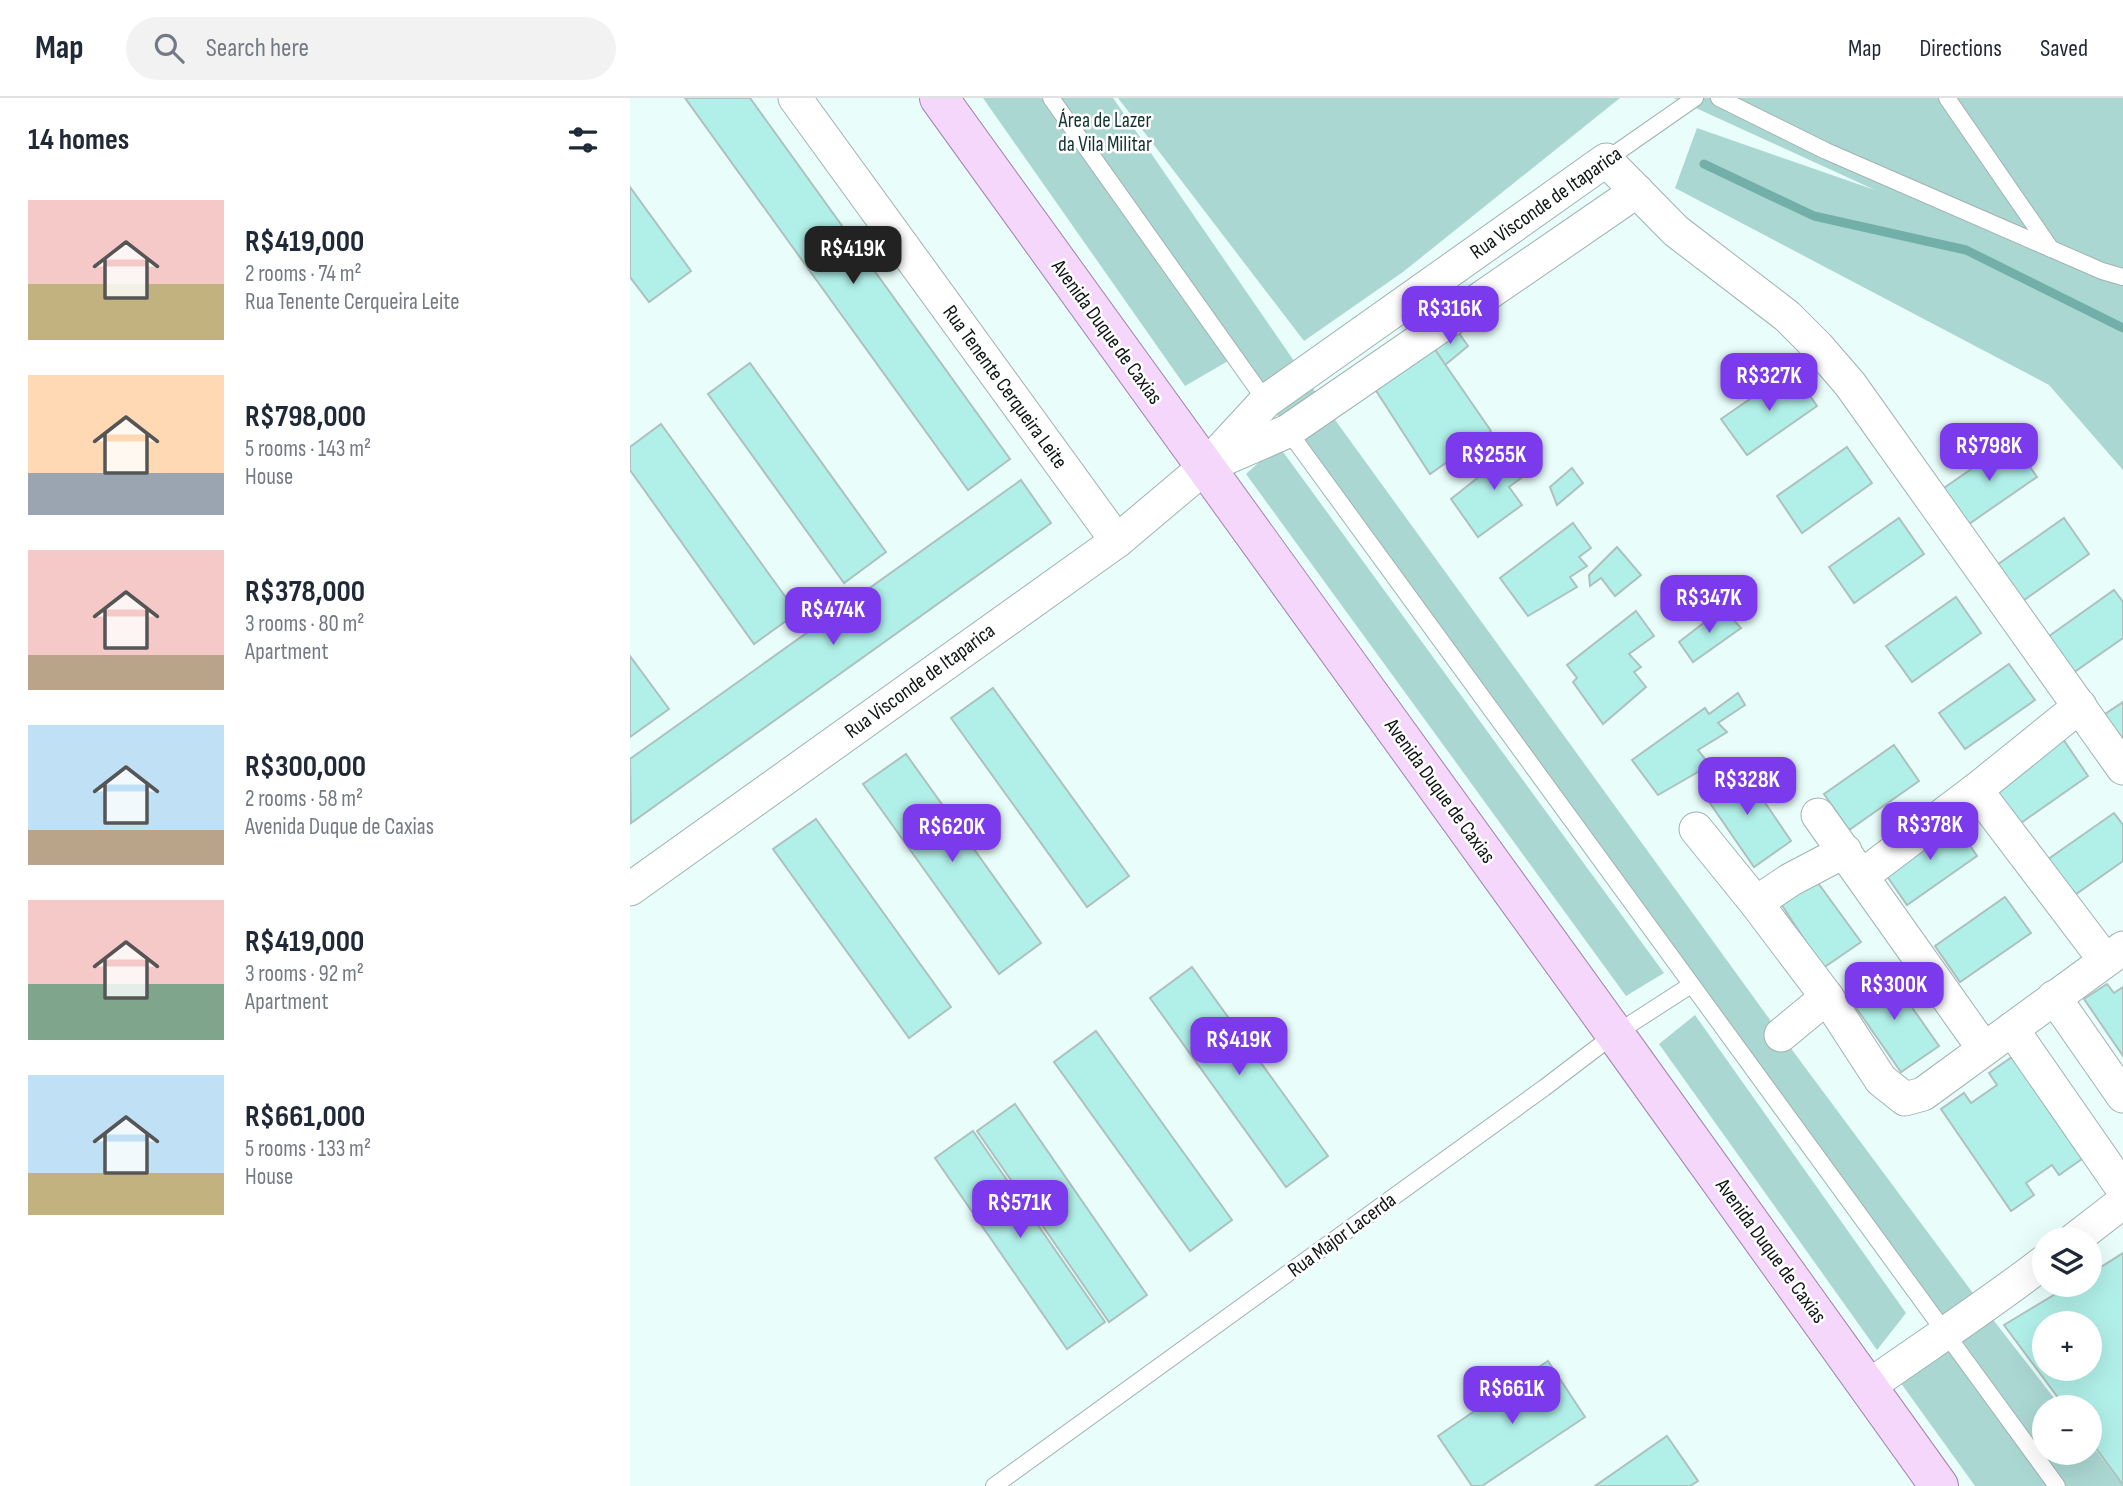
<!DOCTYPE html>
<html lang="en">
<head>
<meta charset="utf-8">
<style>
  :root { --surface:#fff; --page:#f2f2f3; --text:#1f2937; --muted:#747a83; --line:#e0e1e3; --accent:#7c3aed }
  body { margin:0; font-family:"Sofia Sans Condensed",sans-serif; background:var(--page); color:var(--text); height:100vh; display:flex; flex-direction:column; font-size:26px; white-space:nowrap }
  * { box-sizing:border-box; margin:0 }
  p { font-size:23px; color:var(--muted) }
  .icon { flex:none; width:38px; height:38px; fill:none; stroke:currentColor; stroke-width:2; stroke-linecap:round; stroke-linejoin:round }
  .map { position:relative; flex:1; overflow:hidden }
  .panel { display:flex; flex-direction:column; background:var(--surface); width:630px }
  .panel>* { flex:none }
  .fabs { position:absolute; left:1402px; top:1129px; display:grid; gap:14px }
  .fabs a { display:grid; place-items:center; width:70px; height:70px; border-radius:50%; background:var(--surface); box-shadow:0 7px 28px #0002; font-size:35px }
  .price { position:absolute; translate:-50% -60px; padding:0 16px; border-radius:14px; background:var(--accent); color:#fff; font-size:23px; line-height:46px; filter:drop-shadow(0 2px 4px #0008) }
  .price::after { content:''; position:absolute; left:50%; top:42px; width:21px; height:16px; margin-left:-10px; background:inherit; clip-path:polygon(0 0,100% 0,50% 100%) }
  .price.active { background:#222; color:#fff }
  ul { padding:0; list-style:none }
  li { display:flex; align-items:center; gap:21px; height:175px; padding:0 28px }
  li span { display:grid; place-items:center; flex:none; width:196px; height:140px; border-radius:0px; color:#555 }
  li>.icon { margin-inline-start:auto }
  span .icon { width:84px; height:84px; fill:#fffc; stroke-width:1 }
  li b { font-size:30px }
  h2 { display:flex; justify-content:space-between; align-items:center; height:84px; padding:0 28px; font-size:30px }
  header { display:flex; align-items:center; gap:42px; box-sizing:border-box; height:98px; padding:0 35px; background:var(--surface); border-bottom:2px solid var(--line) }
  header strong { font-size:33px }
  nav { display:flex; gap:38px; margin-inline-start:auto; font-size:24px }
  .search { width:490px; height:63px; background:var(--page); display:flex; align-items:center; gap:18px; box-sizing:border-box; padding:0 24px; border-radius:38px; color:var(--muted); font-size:26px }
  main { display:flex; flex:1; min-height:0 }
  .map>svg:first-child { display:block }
  .green { fill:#abd7d2 }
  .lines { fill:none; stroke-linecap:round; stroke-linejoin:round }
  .stream { stroke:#72afa8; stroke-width:9 }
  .building { fill:#b1f0e9; stroke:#aec1bf; stroke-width:2; fill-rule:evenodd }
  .service-casing { stroke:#a0b3b1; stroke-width:18 }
  .minor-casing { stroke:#a0b3b1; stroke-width:35 }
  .primary-casing { stroke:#a182aa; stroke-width:40 }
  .service { stroke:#fff; stroke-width:16 }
  .minor { stroke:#fff; stroke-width:33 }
  .primary { stroke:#f6d7fc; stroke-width:38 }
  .labels { text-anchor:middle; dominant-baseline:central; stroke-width:5; stroke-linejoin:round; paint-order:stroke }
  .park-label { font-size:21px; fill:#143431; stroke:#fff }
  .street-label { font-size:21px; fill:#0f1615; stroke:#fff }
</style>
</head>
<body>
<header>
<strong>Map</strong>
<div class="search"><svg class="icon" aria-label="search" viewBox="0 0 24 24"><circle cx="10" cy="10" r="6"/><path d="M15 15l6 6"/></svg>Search here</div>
<nav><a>Map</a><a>Directions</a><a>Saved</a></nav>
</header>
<main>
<section class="panel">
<h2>14 homes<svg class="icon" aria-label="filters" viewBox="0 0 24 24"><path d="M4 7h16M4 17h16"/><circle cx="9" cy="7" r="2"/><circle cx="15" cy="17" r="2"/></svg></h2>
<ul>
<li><span style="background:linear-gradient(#f6c9c9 60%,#c2b280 0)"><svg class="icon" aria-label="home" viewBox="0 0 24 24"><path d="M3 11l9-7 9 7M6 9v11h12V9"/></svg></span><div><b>R$419,000</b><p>2 rooms · 74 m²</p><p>Rua Tenente Cerqueira Leite</p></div></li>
<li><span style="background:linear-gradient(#ffd9b3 70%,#9aa5b1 0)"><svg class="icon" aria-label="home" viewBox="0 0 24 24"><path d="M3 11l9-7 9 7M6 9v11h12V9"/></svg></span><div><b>R$798,000</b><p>5 rooms · 143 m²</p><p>House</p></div></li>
<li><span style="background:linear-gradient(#f6c9c9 75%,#b9a48a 0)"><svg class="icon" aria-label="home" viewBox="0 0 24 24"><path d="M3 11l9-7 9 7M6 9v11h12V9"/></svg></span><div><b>R$378,000</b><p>3 rooms · 80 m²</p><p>Apartment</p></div></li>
<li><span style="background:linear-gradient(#bfe0f5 75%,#b9a48a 0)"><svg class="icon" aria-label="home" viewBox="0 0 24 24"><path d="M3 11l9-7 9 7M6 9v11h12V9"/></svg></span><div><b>R$300,000</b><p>2 rooms · 58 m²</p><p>Avenida Duque de Caxias</p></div></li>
<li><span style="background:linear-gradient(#f6c9c9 60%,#7fa58c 0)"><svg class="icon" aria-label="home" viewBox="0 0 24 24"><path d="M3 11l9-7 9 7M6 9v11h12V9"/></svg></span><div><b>R$419,000</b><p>3 rooms · 92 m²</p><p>Apartment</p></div></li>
<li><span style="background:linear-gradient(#bfe0f5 70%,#c2b280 0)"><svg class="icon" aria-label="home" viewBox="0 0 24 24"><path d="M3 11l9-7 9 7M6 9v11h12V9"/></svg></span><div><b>R$661,000</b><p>5 rooms · 133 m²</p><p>House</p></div></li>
</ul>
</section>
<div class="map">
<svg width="1493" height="1388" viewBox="0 0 1493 1388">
  <rect width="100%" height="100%" fill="#e9fefb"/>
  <g class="green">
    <path d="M353,0H483L695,308L1151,937L1354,1210L1431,1309H1414V1354H1460V1345L1493,1388H1345L1265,1277L1314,1234L605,259L555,288Z"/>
    <path d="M488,0H990L773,174L674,243Z"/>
    <path d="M1044,0H1493V372L1419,287L1045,90L1067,30L1245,92Z"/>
    <path d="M648,347L1034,875L996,898L616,376Z"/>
    <path d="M1065,917L1276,1215L1247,1252L1029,946Z"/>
  </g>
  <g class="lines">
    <path class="stream" d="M1074,66L1184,118L1336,152L1493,230"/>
  </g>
  <g class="building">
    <path d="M55,0H120L380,361L338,392Z"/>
    <path d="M0,89L61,173L19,204L0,179Z"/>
    <path d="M826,231L838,248L815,267L802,247Z"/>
    <path d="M799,243L861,333L800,376L743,288Z"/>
    <path d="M120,265L256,454L214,485L78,296Z"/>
    <path d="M1162,272L1187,308L1117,357L1091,321Z"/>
    <path d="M31,326L167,515L124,546L0,372V349Z"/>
    <path d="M1382,343L1407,379L1336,428L1311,392Z"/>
    <path d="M889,347L910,366L879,389L892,407L848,439L821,401Z"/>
    <path d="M1217,349L1242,385L1172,435L1147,398Z"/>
    <path d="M942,370L953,385L927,407L920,389Z"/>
    <path d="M391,382L421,425L1,725L0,661Z"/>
    <path d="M1269,420L1294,456L1224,505L1199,469Z"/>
    <path d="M1434,420L1459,456L1390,505L1364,469Z"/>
    <path d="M943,425L961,450L949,459L957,468L940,479L947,489L898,518L870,480Z"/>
    <path d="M987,449L1011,477L985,498L971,480L960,488L959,477Z"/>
    <path d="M1484,492L1493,504V540L1440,577L1415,541Z"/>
    <path d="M1326,499L1351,535L1282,584L1256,548Z"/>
    <path d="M1093,510L1111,530L1063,564L1049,544Z"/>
    <path d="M1006,513L1024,538L999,556L1011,569L1004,574L1016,589L973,626L943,584L947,580L937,567Z"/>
    <path d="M0,558L39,611L0,639Z"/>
    <path d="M1379,566L1405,602L1335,651L1309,615Z"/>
    <path d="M363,590L499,778L457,809L321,620Z"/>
    <path d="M1108,595L1115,607L1088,625L1097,634L1068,652L1080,667L1028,697L1002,662L1075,610L1079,616Z"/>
    <path d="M1493,604V649L1472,618Z"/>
    <path d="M1433,641L1458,678L1388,727L1363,690Z"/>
    <path d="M1264,647L1289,683L1219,732L1194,696Z"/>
    <path d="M276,656L411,845L369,876L233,686Z"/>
    <path d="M1111,669L1161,743L1124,769L1073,695Z"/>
    <path d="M1484,715L1493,727V763L1439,801L1414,764Z"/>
    <path d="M186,721L321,909L279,940L143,751Z"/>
    <path d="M1322,721L1347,758L1277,807L1252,771Z"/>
    <path d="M1180,774L1231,844L1193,870L1146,798Z"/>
    <path d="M1375,799L1401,835L1330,884L1305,848Z"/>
    <path d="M562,869L698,1058L656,1089L520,900Z"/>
    <path d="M1258,875L1309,948L1271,974L1220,901Z"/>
    <path d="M1477,886L1484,895L1493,889V958L1454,901Z"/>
    <path d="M466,933L602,1122L560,1153L424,964Z"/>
    <path d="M1382,959L1452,1061L1429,1077L1422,1067L1396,1085L1404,1097L1381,1113L1311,1011L1334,995L1341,1005L1367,987L1359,975Z"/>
    <path d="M385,1006L517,1197L479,1224L347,1033Z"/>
    <path d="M343,1033L475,1224L437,1251L305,1060Z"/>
    <path d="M1493,1155V1387L1460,1342V1309H1435L1374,1227L1442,1186H1460V1176ZM1414,1225H1460V1270H1414Z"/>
    <path d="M918,1263L955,1319L852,1388H842L808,1338Z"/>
    <path d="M1037,1338L1068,1383L1060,1388H965Z"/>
  </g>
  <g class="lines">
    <defs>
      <g id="service">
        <path d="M421,0L638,306"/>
        <path d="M1089,0L1196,53L1472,173L1493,179"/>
        <path d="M1317,0L1421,151"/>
        <path d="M976,62L1065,0"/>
        <path d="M656,330L1427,1388"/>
        <path d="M364,1388L914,990L985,936L1061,887"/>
      </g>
      <g id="minor">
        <path d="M165,0L487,443"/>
        <path d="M587,364L658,333L1007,93"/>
        <path d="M1346,692L1475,862"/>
        <path d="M1188,717L1354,951"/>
        <path d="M1066,731L1126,805"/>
        <path d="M1215,753L1160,782L1126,805L1197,899L1251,982L1275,1001L1293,996L1493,850"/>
        <path d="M1232,778L1346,692L1450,608"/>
        <path d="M0,791L487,443L575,369L636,303L976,62L1046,133L1157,218L1188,249L1220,286L1493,670"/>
        <path d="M1424,899L1493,998"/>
        <path d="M1382,931L1493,1091"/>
        <path d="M1151,937L1197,899"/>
        <path d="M1445,1141L1493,1104"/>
        <path d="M1239,1288C1297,1247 1357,1208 1414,1164"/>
      </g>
      <path id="primary" d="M309,0L985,936L1309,1388"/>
    </defs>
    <use href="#service" class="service-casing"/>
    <use href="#minor" class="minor-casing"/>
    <use href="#primary" class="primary-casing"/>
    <use href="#service" class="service"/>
    <use href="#minor" class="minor"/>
    <use href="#primary" class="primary"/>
  </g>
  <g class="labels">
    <g class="park-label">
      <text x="475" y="22">Área de Lazer<tspan x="475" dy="24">da Vila Militar</tspan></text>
    </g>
    <g class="street-label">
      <text transform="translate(916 105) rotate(-35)">Rua Visconde de Itaparica</text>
      <text transform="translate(477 234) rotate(54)">Avenida Duque de Caxias</text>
      <text transform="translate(375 289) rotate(54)">Rua Tenente Cerqueira Leite</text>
      <text transform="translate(290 583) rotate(-36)">Rua Visconde de Itaparica</text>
      <text transform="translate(810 693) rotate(54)">Avenida Duque de Caxias</text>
      <text transform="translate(712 1137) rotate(-36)">Rua Major Lacerda</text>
      <text transform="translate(1141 1153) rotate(54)">Avenida Duque de Caxias</text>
    </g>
  </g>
</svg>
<div class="fabs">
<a><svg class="icon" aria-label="layers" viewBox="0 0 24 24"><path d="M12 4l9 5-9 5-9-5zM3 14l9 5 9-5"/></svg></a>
<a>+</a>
<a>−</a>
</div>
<b class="price active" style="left:223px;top:188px">R$419K</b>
<b class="price" style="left:820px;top:248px">R$316K</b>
<b class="price" style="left:1139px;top:315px">R$327K</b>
<b class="price" style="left:1359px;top:385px">R$798K</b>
<b class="price" style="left:864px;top:394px">R$255K</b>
<b class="price" style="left:1079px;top:537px">R$347K</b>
<b class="price" style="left:203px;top:549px">R$474K</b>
<b class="price" style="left:1117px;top:719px">R$328K</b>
<b class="price" style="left:1300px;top:764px">R$378K</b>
<b class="price" style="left:322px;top:766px">R$620K</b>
<b class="price" style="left:1264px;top:924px">R$300K</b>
<b class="price" style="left:609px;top:979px">R$419K</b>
<b class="price" style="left:390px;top:1142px">R$571K</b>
<b class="price" style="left:882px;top:1328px">R$661K</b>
</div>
</main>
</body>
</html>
